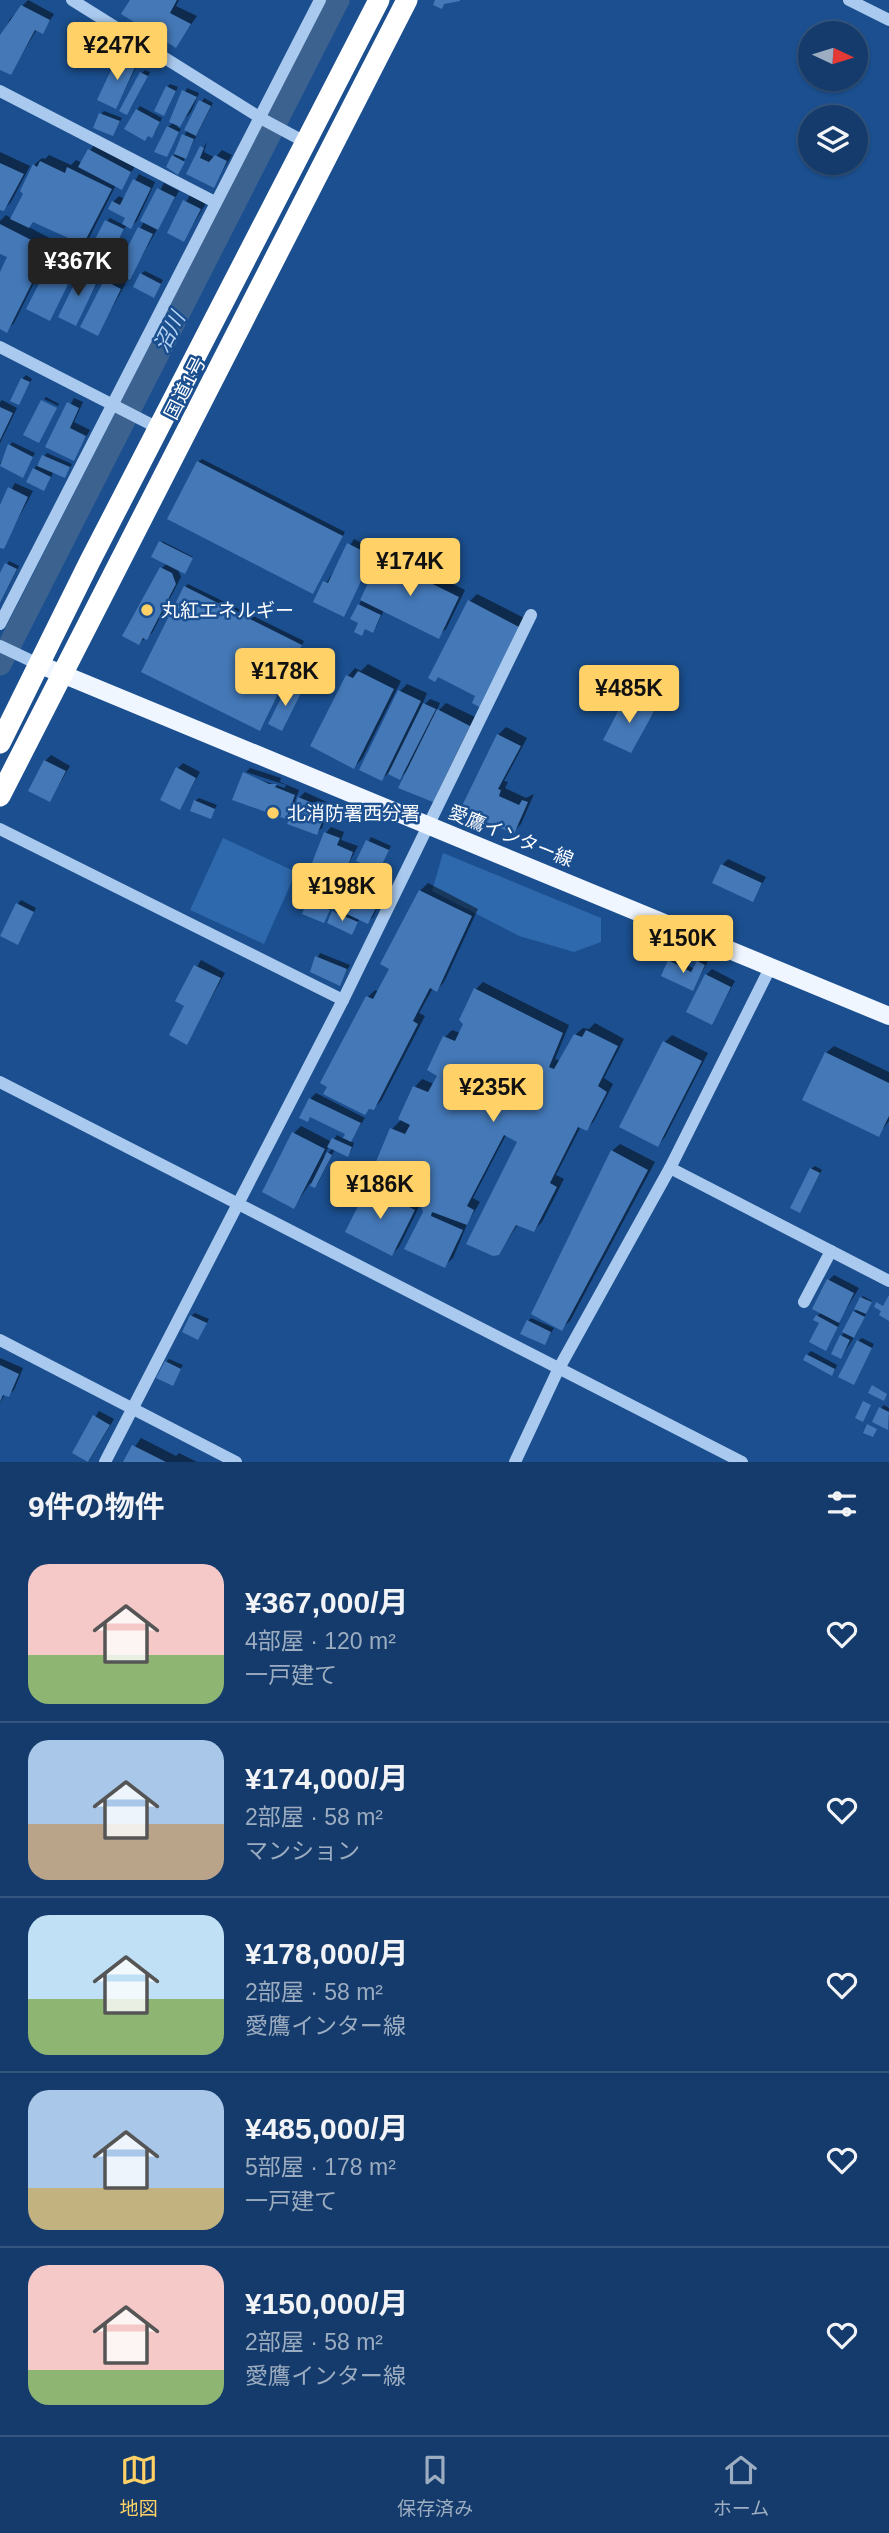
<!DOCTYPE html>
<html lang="ja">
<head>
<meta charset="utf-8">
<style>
  :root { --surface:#143b6b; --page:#1d4271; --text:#f1f3f6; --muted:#9dadc1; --line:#33557e; --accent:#ffd166 }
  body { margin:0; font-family:Helvetica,"Noto Sans JP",sans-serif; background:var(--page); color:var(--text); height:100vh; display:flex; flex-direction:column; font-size:26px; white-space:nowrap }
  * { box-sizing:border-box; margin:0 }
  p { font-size:23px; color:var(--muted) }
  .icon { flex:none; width:38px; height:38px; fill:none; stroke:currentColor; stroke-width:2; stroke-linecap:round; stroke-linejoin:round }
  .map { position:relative; height:1462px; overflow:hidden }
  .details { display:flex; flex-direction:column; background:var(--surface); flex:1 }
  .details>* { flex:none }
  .needle { width:46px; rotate:94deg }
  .tools { position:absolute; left:798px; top:21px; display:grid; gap:14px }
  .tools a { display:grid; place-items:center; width:70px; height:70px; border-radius:50%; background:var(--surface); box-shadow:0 2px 5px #0004,0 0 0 2px var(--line); font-size:35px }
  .price { position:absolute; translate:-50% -60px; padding:0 16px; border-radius:7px; background:var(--accent); color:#111; font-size:23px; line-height:46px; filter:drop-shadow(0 2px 4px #0008) }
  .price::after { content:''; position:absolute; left:50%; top:42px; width:21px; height:16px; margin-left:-10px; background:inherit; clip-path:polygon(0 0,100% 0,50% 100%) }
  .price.on { background:#222; color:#fff }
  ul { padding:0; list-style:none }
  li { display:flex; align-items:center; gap:21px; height:175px; padding:0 28px }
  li+li { border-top:2px solid var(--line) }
  li span { display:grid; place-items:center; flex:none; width:196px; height:140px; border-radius:21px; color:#555 }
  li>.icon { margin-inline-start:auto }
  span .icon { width:84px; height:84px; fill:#fffc; stroke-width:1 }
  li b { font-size:30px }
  h2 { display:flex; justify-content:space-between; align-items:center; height:84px; padding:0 28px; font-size:30px }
  .tab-bar { display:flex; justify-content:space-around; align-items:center; height:98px; border-top:2px solid var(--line); background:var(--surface); font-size:19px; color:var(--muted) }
  .tab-bar a { display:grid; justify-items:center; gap:4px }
  .tab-bar .on { color:var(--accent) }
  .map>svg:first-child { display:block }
  .green { fill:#2e69ad }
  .shadow { fill:#0007; fill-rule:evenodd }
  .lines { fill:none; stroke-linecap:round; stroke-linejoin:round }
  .river { stroke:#3c6290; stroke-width:23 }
  .building { fill:#4478b7 }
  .minor { stroke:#a9c9ee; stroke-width:12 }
  .major { stroke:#f0f6ff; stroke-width:18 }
  .highway { stroke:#fff; stroke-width:21 }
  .poi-dot { fill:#ffd166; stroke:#1b4f8f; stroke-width:2.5 }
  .labels { text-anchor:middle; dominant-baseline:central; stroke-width:5; stroke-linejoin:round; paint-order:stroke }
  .street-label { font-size:19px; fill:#fff; stroke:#1b4f8f }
  .poi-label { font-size:19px; fill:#fff; stroke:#1b4f8f; text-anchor:start }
  .water-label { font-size:21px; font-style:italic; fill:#b5d3f5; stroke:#1b4f8f }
</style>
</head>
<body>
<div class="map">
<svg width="889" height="1462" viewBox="0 0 889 1462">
  <rect width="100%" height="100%" fill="#1b4f8f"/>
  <g class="green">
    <path d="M223,838L296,872L264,944L190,910Z"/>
    <path d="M443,853L601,918V942L574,952L519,936L432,891Z"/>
  </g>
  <g class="shadow">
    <path d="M28,0L54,14L43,32L37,29L11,73L0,68V39L10,19Z"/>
    <path d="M132,0H179L176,6L197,16L176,46Z"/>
    <path d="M125,50L141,58L116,107L99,99Z"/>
    <path d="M145,70L150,72L130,110L142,73Z"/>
    <path d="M170,84L178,87L167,110V87Z"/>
    <path d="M187,88L199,93L191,112L177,127L181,129L166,155L168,127L174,122Z"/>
    <path d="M204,98L213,103L178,172L168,167Z"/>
    <path d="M140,106L162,118L155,133L137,110Z"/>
    <path d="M104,111L122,118L113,134L101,114Z"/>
    <path d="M207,142L204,152L215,158L222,150L232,155L213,186L188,173Z"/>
    <path d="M94,145L135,166L122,187L116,185L89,238L81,245L33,221L27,226L55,241L14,323L6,331L0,327V276L10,257L0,252V221L6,215L12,219L25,194L34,165L42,158L45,159L49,155L71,165L76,160L82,163Z"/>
    <path d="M0,152L30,166L11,202L4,209L0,208Z"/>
    <path d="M139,174L155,182L137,221L131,226L127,224L109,257L107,221L110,218L124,225L127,217L113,202L119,196L125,199Z"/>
    <path d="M164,183L179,191L130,277L118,271Z"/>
    <path d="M190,195L206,203L184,240L169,232Z"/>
    <path d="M60,250L81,260L49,319L55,255Z"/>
    <path d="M88,265L103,273L75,324L60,316Z"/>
    <path d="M145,271L163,280L154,296L141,274Z"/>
    <path d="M110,275L126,283L97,334L105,281Z"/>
    <path d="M26,375L32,379L19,403L22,379Z"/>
    <path d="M46,397L59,404L58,406L44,399Z"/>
    <path d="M74,398L83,402L74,422L90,430L73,459L48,447Z"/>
    <path d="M2,400L17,408L0,443V402Z"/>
    <path d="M12,442L35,453L22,476L0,464Z"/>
    <path d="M47,453L72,464L65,476L54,471L47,485L34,469Z"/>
    <path d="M202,459L345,532L313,592L198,462Z"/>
    <path d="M15,483L33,491L3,547L0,546V509Z"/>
    <path d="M354,539L377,550L343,615L315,601Z"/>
    <path d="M162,541L193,557L185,571L177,568L181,577L152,633L139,643L162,568L167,563Z"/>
    <path d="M389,552L465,590L446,629L438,636L384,610L376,627L372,631L366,628L361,634L359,605L381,559Z"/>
    <path d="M9,561L19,566L0,603V577Z"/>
    <path d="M188,584L304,641L263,725L185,587Z"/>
    <path d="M477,594L528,620L478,695L439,675L469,602Z"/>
    <path d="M320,654L330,659L315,687L317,657Z"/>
    <path d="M368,664L401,681L362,759L354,767L348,676L355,668L361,671Z"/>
    <path d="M293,682L304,687L282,729L289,685Z"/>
    <path d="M407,684L427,693L421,708L430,699L440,703L436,713L446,703L477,718L440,792L409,769L400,778L389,772L382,779L400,691Z"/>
    <path d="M633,692L659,705L630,751L627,697Z"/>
    <path d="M506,727L527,738L504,781L508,782L505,788L526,798L534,794L521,824L513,832L462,810L498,735Z"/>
    <path d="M51,755L70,766L50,800L45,761Z"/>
    <path d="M183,763L200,772L180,808L177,769Z"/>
    <path d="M250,768L281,778L280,782L299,790L294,803L305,792L331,804L322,828L316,833L296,807L285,817L245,775L285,788L286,785L246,772Z"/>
    <path d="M199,798L217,805L210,817L195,801Z"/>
    <path d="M331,827L344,832L341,840L358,846L343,874L332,869L331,872L383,896L373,917L368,922L360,918L352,933L329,923L338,908L332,905L323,921L304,913L322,876L330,868L314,862L326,833Z"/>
    <path d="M371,837L391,846L379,869L359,860Z"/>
    <path d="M728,859L766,877L753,900L722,865Z"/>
    <path d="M428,883L478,909L444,982L437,990L433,988L419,1013L425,1016L381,1101L374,1108L368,997L375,990L379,992L392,968L420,891Z"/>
    <path d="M21,900L36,908L21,939L18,904Z"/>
    <path d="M320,953L350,965L339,984L312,971Z"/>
    <path d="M673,958L695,969L701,958L708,961L693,989L670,962Z"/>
    <path d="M201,960L225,973L187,1042L186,1005L178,1001Z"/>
    <path d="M712,969L735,981L712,1023L706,975Z"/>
    <path d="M483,982L569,1025L555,1059L561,1061L575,1035L583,1028L589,1029L595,1023L624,1039L604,1078L613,1084L594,1121L587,1129L581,1126L556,1175L564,1179L542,1222L534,1230L518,1224L499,1253L519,1142L506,1135L473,1198L480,1202L468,1222L453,1258L445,1265L421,1203L399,1247L392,1254L369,1187L377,1180L423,1203L430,1194V1168L422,1164L407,1188L392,1129L402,1119L415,1087L422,1079L434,1084L439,1075L445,1037L452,1030L460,1033L476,989Z"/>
    <path d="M672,1035L708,1053L665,1137L658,1145L665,1042Z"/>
    <path d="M834,1046L889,1072V1121L878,1135L826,1053Z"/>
    <path d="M316,1093L365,1118L350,1141L354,1143L351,1151L347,1155L335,1149L318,1183L315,1186L310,1183L294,1207V1133L301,1126L332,1142L337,1135L344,1139L347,1133L311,1116L307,1120L310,1099ZM329,1146L333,1148L323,1158Z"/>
    <path d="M620,1144L655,1162L570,1321L562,1328L612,1151Z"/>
    <path d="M815,1166L822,1170L800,1211L811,1169Z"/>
    <path d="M834,1275L859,1288L838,1322L840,1323L829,1345L817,1316L822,1312L829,1280Z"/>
    <path d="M863,1296L872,1301L857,1333L841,1357L842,1336Z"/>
    <path d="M195,1313L209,1319L198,1338L191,1316Z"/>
    <path d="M531,1318L554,1328L545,1343L528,1321Z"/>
    <path d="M862,1338L874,1344L854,1382L858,1341Z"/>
    <path d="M811,1351L837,1365L835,1370L832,1374L807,1355Z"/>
    <path d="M0,1358L23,1368L14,1390L8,1395L5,1394L0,1403Z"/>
    <path d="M169,1359L183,1365L172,1384L166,1362Z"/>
    <path d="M884,1405L889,1408L888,1428L881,1408Z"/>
    <path d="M99,1411L114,1419L89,1461L74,1452Z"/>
    <path d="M141,1438L176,1456L179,1453L197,1462H125Z"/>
  </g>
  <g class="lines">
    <path class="river" d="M0,664L338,0"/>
  </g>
  <g class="building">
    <path d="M130,0H177L170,13L191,24L176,48L121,14Z"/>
    <path d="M435,0H460V1L444,4L442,9L433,5Z"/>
    <path d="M21,5L50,20L43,34L35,30L11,75L0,70V35Z"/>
    <path d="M118,55L137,63L116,109L97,100Z"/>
    <path d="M140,72L148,76L127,115L119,111Z"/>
    <path d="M166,86L176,91L164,116L154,111Z"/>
    <path d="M182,90L197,97L180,127L169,122Z"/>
    <path d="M199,100L211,106L196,136L184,130Z"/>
    <path d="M136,109L160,122L152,138L148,136L145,141L124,129Z"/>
    <path d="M99,113L120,121L113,136L93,128Z"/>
    <path d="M167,126L179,132L167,157L154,152Z"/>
    <path d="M182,134L194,139L186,159L174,154Z"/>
    <path d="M200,146L204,148L200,158L209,162L215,155L227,161L214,188L186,174Z"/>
    <path d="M88,149L131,172L122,190L78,167Z"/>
    <path d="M172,155L185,162L178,175L166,167Z"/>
    <path d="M40,161L65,173L67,167L112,189L82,247L78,246L76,249L68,243L70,239L33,222L29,228L10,219L23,194L20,191L33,164L37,167Z"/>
    <path d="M0,163L24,174L4,211L0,210Z"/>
    <path d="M133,179L151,188L131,229L122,224L125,218L108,209L112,201L120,205Z"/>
    <path d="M157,188L175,197L158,230L140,221Z"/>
    <path d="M183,200L201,209L184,242L167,233Z"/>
    <path d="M105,220L124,229L109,259L90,249Z"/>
    <path d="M0,224L49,249L7,333L0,329V272L7,257L0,254Z"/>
    <path d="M138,227L153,234L130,280L115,272Z"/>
    <path d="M54,254L77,266L50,321L26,309Z"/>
    <path d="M81,270L99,278L76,326L58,317Z"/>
    <path d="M140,273L161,284L154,298L133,287Z"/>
    <path d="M104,280L121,289L98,336L80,327Z"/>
    <path d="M21,378L30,382L19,405L10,401Z"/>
    <path d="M41,400L57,408L39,443L23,435Z"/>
    <path d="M67,402L79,408L70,428L86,436L74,461L45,447Z"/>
    <path d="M0,407L13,413L0,440Z"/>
    <path d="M8,444L33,457L23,478L0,466Z"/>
    <path d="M42,455L70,467L65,478L37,466Z"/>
    <path d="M197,461L343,536L313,594L167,519Z"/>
    <path d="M33,468L51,477L44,491L26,482Z"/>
    <path d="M8,487L28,497L4,549L0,548V505Z"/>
    <path d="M159,541L193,558L185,574L151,557Z"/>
    <path d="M347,543L373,556L344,617L313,602L323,581L328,583Z"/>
    <path d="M380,558L459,597L439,639L360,600Z"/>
    <path d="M5,563L17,569L0,603V573Z"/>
    <path d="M160,567L172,573L176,584L147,640L143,638L139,645L122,636Z"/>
    <path d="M184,586L302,645L260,731L141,672Z"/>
    <path d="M468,600L521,628L481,708L472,703L475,696L438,677L435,682L428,678Z"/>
    <path d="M358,604L381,615L373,633L365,629L362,636L354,632L358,623L350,619Z"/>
    <path d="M315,656L328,663L315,689L302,682Z"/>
    <path d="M358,671L394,689L354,769L310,746L346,675L353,678Z"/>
    <path d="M288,684L302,691L282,731L268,724Z"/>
    <path d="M398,690L421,701L382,781L359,770Z"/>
    <path d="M626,696L655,710L631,753L603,740Z"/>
    <path d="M423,703L436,709L400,780L388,774Z"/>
    <path d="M437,709L470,726L433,802L398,788Z"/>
    <path d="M497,734L521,746L498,789L501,790L499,796L519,805L522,800L528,802L514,834L460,810Z"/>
    <path d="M44,760L66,771L50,802L28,791Z"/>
    <path d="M176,767L196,778L180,810L160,800Z"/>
    <path d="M243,772L269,784H277L275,787L295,795L286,819L232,800Z"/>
    <path d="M298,797L327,809L317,835L287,824Z"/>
    <path d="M194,800L215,809L211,819L190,811Z"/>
    <path d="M324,832L340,838L337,845L353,852L344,876L312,863Z"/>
    <path d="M366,840L389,850L379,871L356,861Z"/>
    <path d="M721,864L762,883L753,902L712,883Z"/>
    <path d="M321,875L379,902L368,924L310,897Z"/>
    <path d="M419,890L472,916L437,992L430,988L413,1021L418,1024L374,1110L369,1109L365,1115L323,1094L327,1087L320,1083L366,996L373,999L389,969L380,964Z"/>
    <path d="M307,901L330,910L324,923L302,914Z"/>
    <path d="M16,903L34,912L18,945L0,936Z"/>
    <path d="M332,911L358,922L352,935L327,923Z"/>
    <path d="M315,956L347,969L340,986L310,972Z"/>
    <path d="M668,960L691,972L697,961L705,965L693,991L661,976Z"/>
    <path d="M194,965L221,978L187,1045L169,1035L184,1006L175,1001Z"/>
    <path d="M705,974L731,987L712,1025L686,1012Z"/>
    <path d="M474,988L563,1033L549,1067L554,1069L574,1034L582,1037L586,1030L618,1046L598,1086L607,1092L587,1131L578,1127L550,1183L557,1187L534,1232L516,1225L499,1255L493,1256L466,1244L517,1142L504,1135L467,1206L474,1210L467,1225L432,1212L431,1216L463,1230L445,1268L404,1249L423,1212L420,1204L427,1195L418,1189L427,1169L419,1165L407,1190L370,1176L390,1128L405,1134L410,1125L398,1119L413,1086L428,1092L437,1076L427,1070L443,1036L455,1041L463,1024L459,1020Z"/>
    <path d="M663,1041L702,1061L658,1147L619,1127Z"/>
    <path d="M825,1052L889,1083V1116L879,1137L802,1100Z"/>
    <path d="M309,1098L361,1123L351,1142L343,1138L345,1134L310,1117L308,1122L299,1118Z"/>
    <path d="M292,1132L325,1149L294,1209L262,1192Z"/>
    <path d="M332,1138L352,1147L348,1157L327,1147Z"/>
    <path d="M611,1150L648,1170L562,1331L531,1314Z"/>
    <path d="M327,1152L332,1155L315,1188L310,1186Z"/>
    <path d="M810,1168L820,1173L800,1213L790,1208Z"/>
    <path d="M368,1186L415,1210L392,1256L345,1232Z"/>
    <path d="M827,1279L854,1293L839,1323L812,1309Z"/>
    <path d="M889,1295V1321L879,1315L881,1311L874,1307L876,1302L883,1306Z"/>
    <path d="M860,1297L872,1302L866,1314L854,1309Z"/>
    <path d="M853,1311L865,1317L854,1338L842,1332Z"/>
    <path d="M190,1315L207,1323L198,1340L182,1332Z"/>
    <path d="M816,1315L838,1327L826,1351L809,1342L819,1323L813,1320Z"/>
    <path d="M527,1320L551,1332L545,1345L520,1334Z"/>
    <path d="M840,1335L850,1340L841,1359L831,1354Z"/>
    <path d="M857,1340L872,1348L854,1385L838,1377Z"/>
    <path d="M806,1354L835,1369L832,1376L803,1360Z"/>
    <path d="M165,1361L181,1369L173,1386L156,1378Z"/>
    <path d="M0,1365L19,1374L9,1397L3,1395L0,1402Z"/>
    <path d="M872,1385L887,1394L884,1401L868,1393Z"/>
    <path d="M863,1401L871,1405L863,1422L855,1418Z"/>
    <path d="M879,1407L889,1412L888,1430L872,1422Z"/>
    <path d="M93,1415L110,1425L88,1462L72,1453Z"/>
    <path d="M867,1424L877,1429L873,1437L863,1433Z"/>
    <path d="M132,1445L166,1462H123Z"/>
  </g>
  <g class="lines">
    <g class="minor">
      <path d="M72,0L264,120L307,143"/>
      <path d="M849,0L889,20"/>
      <path d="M0,91L215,202"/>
      <path d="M0,347L160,429"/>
      <path d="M0,624L320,0"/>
      <path d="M0,646L38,664"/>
      <path d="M0,829L343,1000"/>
      <path d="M0,1082L742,1462"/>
      <path d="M670,1168L889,1281"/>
      <path d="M804,1302L831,1251"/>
      <path d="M0,1340L236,1462"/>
      <path d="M105,1462L343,1000L531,615"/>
      <path d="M515,1462L558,1370L670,1168L771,966"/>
    </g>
    <path class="major" d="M38,664L889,1016"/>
    <g class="highway">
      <path d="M0,743L90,561L379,0"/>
      <path d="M0,796L407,0"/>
    </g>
  </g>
  <g class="poi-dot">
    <circle cx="147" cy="610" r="7"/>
    <circle cx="273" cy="813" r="7"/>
  </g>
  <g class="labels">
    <g class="street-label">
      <text transform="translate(185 388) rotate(-63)">国道1号</text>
      <text transform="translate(511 836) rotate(22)">愛鷹インター線</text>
    </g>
    <g class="poi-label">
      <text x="161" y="610">丸紅エネルギー</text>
      <text x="287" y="813">北消防署西分署</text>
    </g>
    <g class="water-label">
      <text transform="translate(169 332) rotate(-63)">沼川</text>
    </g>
  </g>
</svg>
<div class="tools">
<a><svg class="needle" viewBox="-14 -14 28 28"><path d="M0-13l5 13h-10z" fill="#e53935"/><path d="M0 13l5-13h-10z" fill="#9dadc1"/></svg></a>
<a><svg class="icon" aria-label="layers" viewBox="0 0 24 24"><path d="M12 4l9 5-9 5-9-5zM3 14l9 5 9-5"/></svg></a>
</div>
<b class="price" style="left:117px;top:82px">¥247K</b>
<b class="price on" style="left:78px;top:298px">¥367K</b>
<b class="price" style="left:410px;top:598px">¥174K</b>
<b class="price" style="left:285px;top:708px">¥178K</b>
<b class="price" style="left:629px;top:725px">¥485K</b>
<b class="price" style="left:342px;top:923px">¥198K</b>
<b class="price" style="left:683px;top:975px">¥150K</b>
<b class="price" style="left:493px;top:1124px">¥235K</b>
<b class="price" style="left:380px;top:1221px">¥186K</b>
</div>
<section class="details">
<h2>9件の物件<svg class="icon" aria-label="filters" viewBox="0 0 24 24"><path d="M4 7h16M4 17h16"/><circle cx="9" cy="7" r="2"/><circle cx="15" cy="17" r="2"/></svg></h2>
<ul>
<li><span style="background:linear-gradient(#f6c9c9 65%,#8fb573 0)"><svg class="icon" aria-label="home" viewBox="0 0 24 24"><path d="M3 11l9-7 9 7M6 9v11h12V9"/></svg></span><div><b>¥367,000/月</b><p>4部屋 · 120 m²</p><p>一戸建て</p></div><svg class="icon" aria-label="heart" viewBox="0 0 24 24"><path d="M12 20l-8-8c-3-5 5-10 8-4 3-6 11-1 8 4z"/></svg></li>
<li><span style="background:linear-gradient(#a9c7e8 60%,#b9a48a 0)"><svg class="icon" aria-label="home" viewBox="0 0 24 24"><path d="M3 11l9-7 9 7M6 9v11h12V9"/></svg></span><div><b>¥174,000/月</b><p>2部屋 · 58 m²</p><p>マンション</p></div><svg class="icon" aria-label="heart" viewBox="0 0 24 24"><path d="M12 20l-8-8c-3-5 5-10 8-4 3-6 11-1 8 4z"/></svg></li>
<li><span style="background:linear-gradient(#bfe0f5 60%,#8fb573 0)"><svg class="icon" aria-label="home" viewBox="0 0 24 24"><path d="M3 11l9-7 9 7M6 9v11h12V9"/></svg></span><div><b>¥178,000/月</b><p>2部屋 · 58 m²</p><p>愛鷹インター線</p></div><svg class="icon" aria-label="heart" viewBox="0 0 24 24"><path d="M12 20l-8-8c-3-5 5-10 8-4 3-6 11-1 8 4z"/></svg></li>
<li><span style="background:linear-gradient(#a9c7e8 70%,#c2b280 0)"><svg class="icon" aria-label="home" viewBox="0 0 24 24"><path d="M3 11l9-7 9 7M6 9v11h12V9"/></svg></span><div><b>¥485,000/月</b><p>5部屋 · 178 m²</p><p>一戸建て</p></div><svg class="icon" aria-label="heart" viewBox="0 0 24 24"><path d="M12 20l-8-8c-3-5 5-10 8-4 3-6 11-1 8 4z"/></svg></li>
<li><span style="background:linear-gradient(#f6c9c9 75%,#8fb573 0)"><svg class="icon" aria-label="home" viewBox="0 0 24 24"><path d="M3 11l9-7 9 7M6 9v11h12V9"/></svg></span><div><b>¥150,000/月</b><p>2部屋 · 58 m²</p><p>愛鷹インター線</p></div><svg class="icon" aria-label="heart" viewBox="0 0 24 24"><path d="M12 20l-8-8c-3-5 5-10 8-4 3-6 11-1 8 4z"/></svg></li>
</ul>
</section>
<nav class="tab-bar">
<a class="on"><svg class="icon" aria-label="map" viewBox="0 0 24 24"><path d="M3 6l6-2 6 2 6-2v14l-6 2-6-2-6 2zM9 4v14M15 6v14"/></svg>地図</a>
<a><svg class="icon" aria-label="saved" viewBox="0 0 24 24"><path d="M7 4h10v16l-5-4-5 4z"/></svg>保存済み</a>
<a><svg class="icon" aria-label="home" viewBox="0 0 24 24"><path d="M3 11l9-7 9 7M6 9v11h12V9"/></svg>ホーム</a>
</nav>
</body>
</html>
